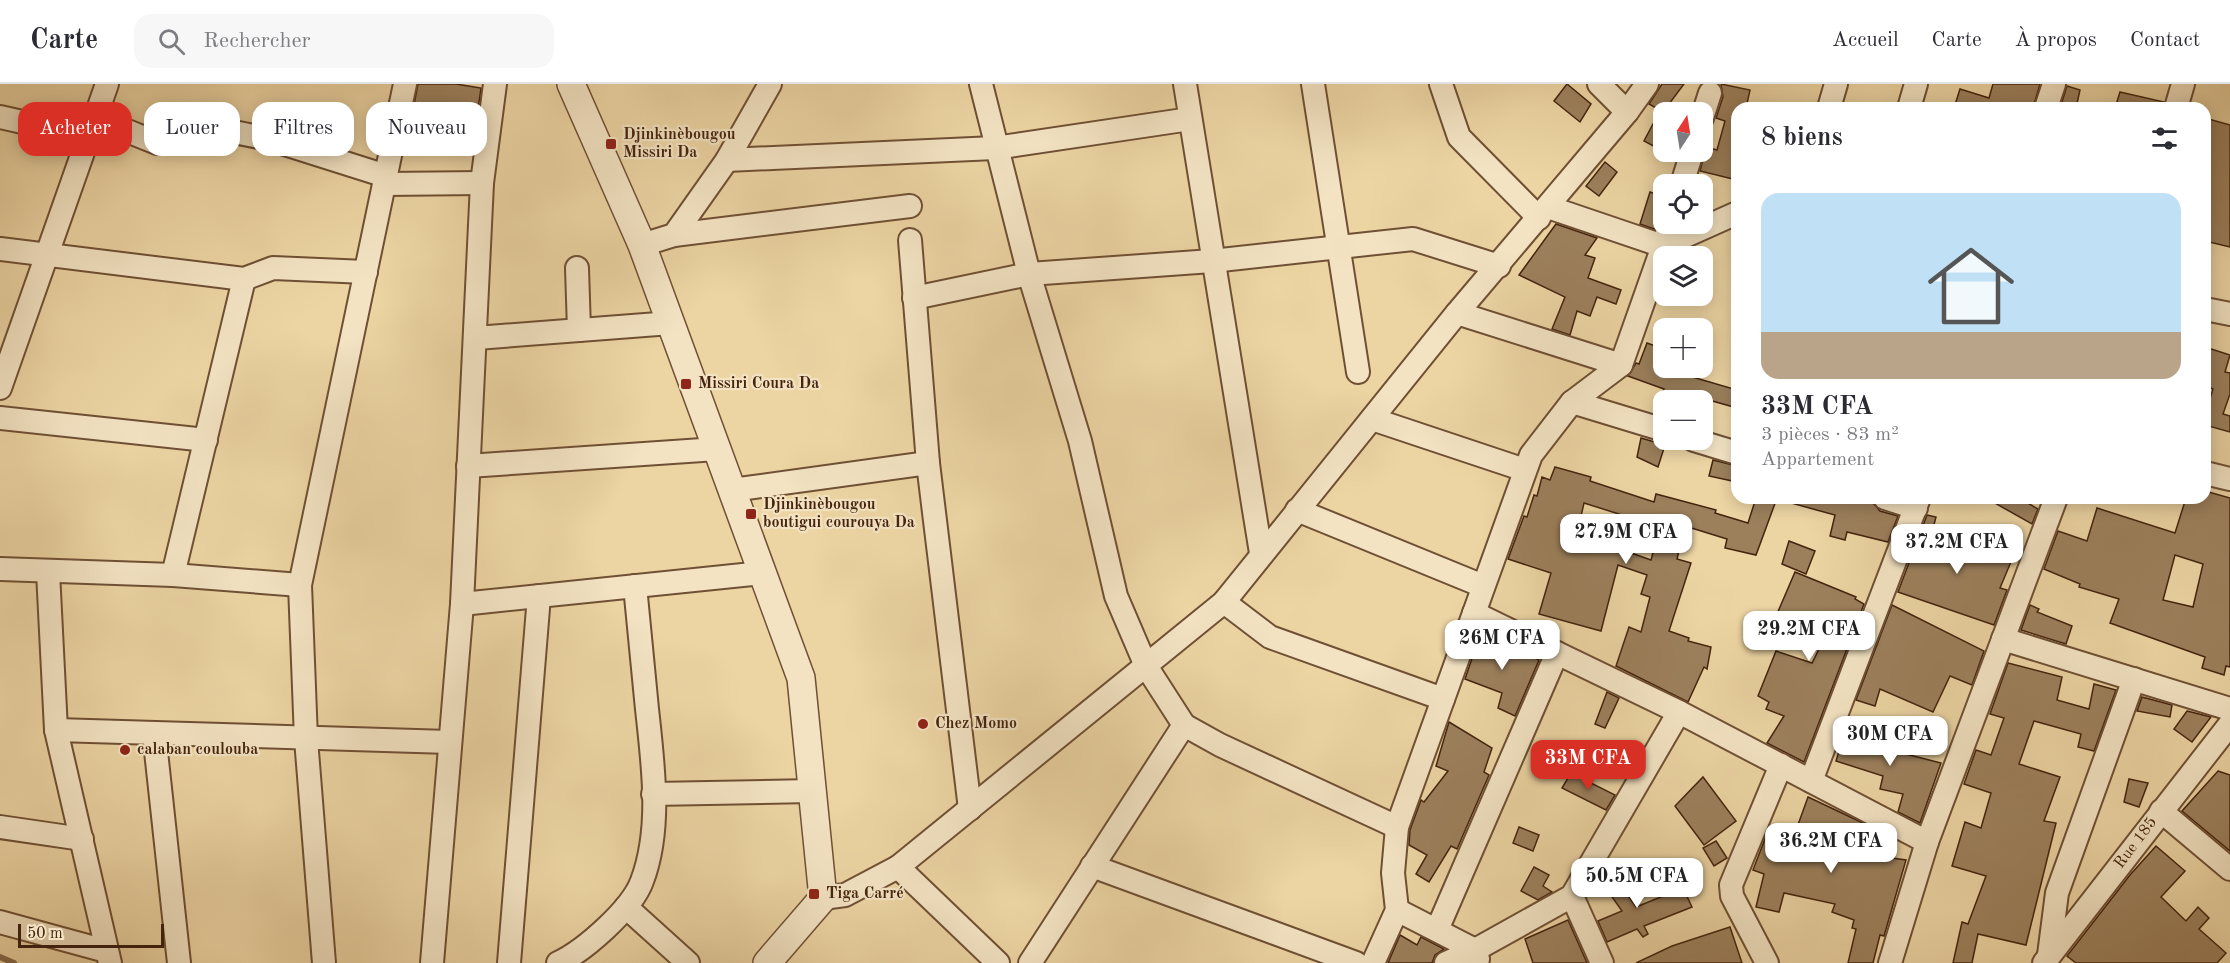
<!DOCTYPE html>
<html lang="fr">
<head>
<meta charset="utf-8">
<style>
  :root { --surface:#fff; --page:#f7f7f7; --text:#2b2b33; --muted:#7c7c81; --line:#e1e1e2; --accent:#d93025 }
  body { margin:0; font-family:"Old Standard TT",serif; background:var(--page); color:var(--text); height:100vh; display:flex; flex-direction:column; font-size:22px; white-space:nowrap }
  * { box-sizing:border-box; margin:0 }
  p { font-size:20px; color:var(--muted) }
  .icon { flex:none; width:33px; height:33px; fill:none; stroke:currentColor; stroke-width:2; stroke-linecap:round; stroke-linejoin:round }
  .map { position:relative; flex:1; overflow:hidden }
  .panel { position:absolute; left:1731px; top:18px; width:480px; height:402px; display:flex; flex-direction:column; background:var(--surface); border-radius:18px; box-shadow:0 3px 15px #0003 }
  .panel>* { flex:none }
  .banner { position:absolute; left:18px; top:18px; width:570px; height:54px; display:flex; gap:12px }
  .needle { width:39px; rotate:12deg }
  .tools { position:absolute; left:1653px; top:18px; display:grid; gap:12px }
  .tools a { display:grid; place-items:center; width:60px; height:60px; border-radius:12px; background:var(--surface); box-shadow:0 3px 15px #0003; font-size:30px }
  .scale { position:absolute; left:18px; bottom:15px; width:146px; box-sizing:border-box; padding-left:6px; border:3px solid #45240f; border-top:0; font-size:16px; line-height:21px; white-space:nowrap; color:#45240f; -webkit-text-stroke:4px #f3e3c3; paint-order:stroke }
  .price { position:absolute; translate:-50% -51px; padding:0 14px; border-radius:12px; background:#fff; color:#222; font-size:20px; line-height:39px; filter:drop-shadow(0 2px 3px #0008) }
  .price::after { content:''; position:absolute; left:50%; top:36px; width:18px; height:14px; margin-left:-9px; background:inherit; clip-path:polygon(0 0,100% 0,50% 100%) }
  .price.active { background:var(--accent); color:#fff }
  ul { padding:0; list-style:none }
  li { display:grid; align-content:center; gap:12px; height:318px; padding:0 30px }
  li+li { border-top:2px solid var(--line) }
  li span { display:grid; place-items:center; height:186px; border-radius:18px; color:#555 }
  li>.icon { margin-inline-start:auto }
  span .icon { width:108px; height:108px; fill:#fffc; stroke-width:1 }
  li b { font-size:26px }
  h2 { display:flex; justify-content:space-between; align-items:center; height:72px; padding:0 30px; font-size:26px }
  .pill { padding:0 21px; border-radius:18px; background:var(--surface); box-shadow:0 3px 15px #0003; font-size:21px; line-height:54px }
  .pill.active { background:var(--accent); color:#fff }
  header { display:flex; align-items:center; gap:36px; box-sizing:border-box; height:84px; padding:0 30px; background:var(--surface); border-bottom:2px solid var(--line) }
  header strong { font-size:28px }
  nav { display:flex; gap:33px; margin-inline-start:auto; font-size:21px }
  .search { width:420px; height:54px; background:var(--page); display:flex; align-items:center; gap:15px; box-sizing:border-box; padding:0 21px; border-radius:18px; color:var(--muted); font-size:22px }
  .map>svg:first-child { display:block }
  .lines { fill:none; stroke-linecap:round; stroke-linejoin:round }
  .stream { stroke:#876a4a; stroke-width:6 }
  .building { fill:#9c805c; stroke:#45240f; stroke-width:1.5; fill-rule:evenodd }
  .minor-casing { stroke:#6f5034; stroke-width:26 }
  .tertiary-casing { stroke:#6f5034; stroke-width:30 }
  .minor { stroke:#f3e3c3; stroke-width:22 }
  .tertiary { stroke:#f3e3c3; stroke-width:27 }
  .poi-dot { fill:#8f2418; stroke:#f3e3c3; stroke-width:2 }
  .labels { text-anchor:middle; dominant-baseline:central; stroke-width:4.5; stroke-linejoin:round; paint-order:stroke }
  .poi-label { font-size:16px; font-weight:bold; fill:#45240f; stroke:#f3e3c3; text-anchor:start }
  .street-label { font-size:16px; fill:#45240f; stroke:#f3e3c3 }
</style>
</head>
<body>
<header>
<strong>Carte</strong>
<div class="search"><svg class="icon" aria-label="search" viewBox="0 0 24 24"><circle cx="10" cy="10" r="6"/><path d="M15 15l6 6"/></svg>Rechercher</div>
<nav><a>Accueil</a><a>Carte</a><a>À propos</a><a>Contact</a></nav>
</header>
<div class="map">
<svg width="2230" height="879" viewBox="0 0 2230 879">
  <rect width="100%" height="100%" fill="#ecd4a3"/>
  <filter id="stains"><feTurbulence type="fractalNoise" baseFrequency=".00333" numOctaves="4"/><feColorMatrix values="0 0 0 0 .2 0 0 0 0 .09 0 0 0 0 .02 0 0 0 .5 -.17"/></filter>
  <radialGradient id="worn" r=".72"><stop offset=".6" stop-color="#630" stop-opacity="0"/><stop offset="1" stop-color="#630" stop-opacity=".3"/></radialGradient>
  <g class="lines">
    <path class="stream" d="M0,873L14,879"/>
  </g>
  <g class="building">
    <path d="M418,0H456L481,4L472,68L407,56Z"/>
    <path d="M1567,0L1591,20L1580,38L1554,17Z"/>
    <path d="M1662,0H1684L1663,28L1649,20Z"/>
    <path d="M1721,0L1750,6L1746,24H1737V96L1700,87L1706,63L1717,66L1725,37L1716,34L1723,13Z"/>
    <path d="M1993,0H2040L2033,24H1954L1960,5L1989,14Z"/>
    <path d="M2067,2L2080,6L2076,24H2060Z"/>
    <path d="M2120,8L2164,18L2163,24H2115Z"/>
    <path d="M2205,34L2230,41V163L2205,157Z"/>
    <path d="M1653,40L1664,46V68H1678L1676,74L1644,57Z"/>
    <path d="M1605,78L1617,88L1599,112L1586,102Z"/>
    <path d="M1650,108L1664,113V129L1654,145L1640,140Z"/>
    <path d="M1556,140L1597,154L1585,171L1595,174L1588,194L1621,206L1616,220L1597,213L1590,232L1577,227L1570,251L1552,245L1565,213L1519,191Z"/>
    <path d="M1647,259L1664,265V284H1692L1689,292L1737,306V324L1684,309L1681,316H1659L1664,305L1628,292L1636,279L1639,280Z"/>
    <path d="M2205,263L2230,271L2225,288L2230,289V310L2223,330L2230,332V348L2205,341V331L2213,305L2205,302Z"/>
    <path d="M1641,354L1665,361L1658,383L1637,373Z"/>
    <path d="M1713,376L1737,382V398L1709,392Z"/>
    <path d="M1555,383L1591,393L1590,397L1654,418L1656,410L1716,426L1715,429L1748,439L1756,414H1777L1756,471L1725,464L1727,455L1685,442L1677,475L1691,479L1669,547L1689,554L1688,557L1711,563L1707,585L1704,583L1688,618L1616,582L1629,543L1641,548L1650,513L1641,510L1647,491L1618,481L1601,547L1539,530L1551,489L1508,475L1524,432L1527,433L1534,411L1537,412L1542,393L1550,396ZM1584,419L1660,443L1651,476L1577,450Z"/>
    <path d="M2205,407L2230,414V583L2226,582L2224,591L2202,584L2205,573L2110,539L2119,515L2079,503L2080,500L2044,485L2058,447L2087,457L2097,424L2175,449L2186,414H2205ZM2175,471L2203,480L2193,523L2163,516Z"/>
    <path d="M1791,414H1854L1872,418L1880,427L1898,432L1888,458L1847,448L1845,456L1830,452L1835,431L1791,419Z"/>
    <path d="M1986,414H2019L2038,425L2032,440Z"/>
    <path d="M1927,431L1936,433L1932,448L1961,461L1963,453L2013,473L2000,504L2007,506L1994,541L1898,508Z"/>
    <path d="M1789,457L1815,467L1806,490L1782,480Z"/>
    <path d="M1795,488L1856,513L1855,515L1864,520L1804,678L1767,659L1784,632L1766,625L1769,618L1758,612L1776,567L1812,579L1826,551L1787,537L1789,533L1777,530Z"/>
    <path d="M1892,521L1984,567L1972,601L1950,592L1933,628L1880,605L1875,622L1856,616Z"/>
    <path d="M2030,521L2039,525L2037,528L2072,542L2066,560L2021,546Z"/>
    <path d="M1487,550L1539,576L1515,632L1498,624L1502,609L1465,595L1480,551L1486,553Z"/>
    <path d="M2008,579L2062,593L2057,616L2089,625L2094,600L2116,606L2094,667L2078,663L2081,650L2034,637L2019,680L2060,693L2044,737L2056,739L2026,861L1978,850L1972,879H1953L1962,838L1968,840L1986,792L1952,782L1965,738L1981,744L1991,709L1964,700L1976,666L1991,671L2004,634L1990,630Z"/>
    <path d="M1607,608L1619,614L1605,644L1595,640Z"/>
    <path d="M2142,613L2172,621L2170,633L2137,627Z"/>
    <path d="M2187,627L2211,633L2192,658L2174,645Z"/>
    <path d="M1863,634L1889,647L1882,661L1886,663V665L1941,679L1920,739L1898,728L1903,710L1880,705L1883,692L1836,677L1846,644L1856,646Z"/>
    <path d="M1449,638L1492,664L1484,688L1489,691L1457,765L1451,762L1429,798L1416,790L1427,771L1409,761L1410,746L1421,716L1424,718L1448,687L1436,682Z"/>
    <path d="M2218,687L2230,691V767L2182,727Z"/>
    <path d="M1571,689L1615,711L1606,726L1562,704Z"/>
    <path d="M1703,693L1736,737L1704,761L1675,722Z"/>
    <path d="M2129,695L2148,699L2139,723L2124,718Z"/>
    <path d="M1808,713L1863,739L1854,769L1906,776L1884,852L1880,851L1873,879H1848L1856,845L1852,844L1854,836L1832,828L1835,820L1784,809L1779,828L1756,823L1764,790L1753,786L1770,742L1795,749Z"/>
    <path d="M1519,743L1539,751L1533,767L1513,759Z"/>
    <path d="M1716,757L1727,774L1714,782L1703,764Z"/>
    <path d="M2156,762L2185,787L2161,813L2186,837L2198,823L2209,834L2199,845L2226,869L2217,879H2076L2067,872L2130,791Z"/>
    <path d="M1606,781L1636,823L1683,804L1692,823L1644,842L1648,850L1643,853L1637,845L1607,858L1598,837L1622,827L1598,793Z"/>
    <path d="M1534,783L1549,791L1543,802L1552,808L1538,816L1521,807Z"/>
    <path d="M1568,836L1587,879H1533L1525,855Z"/>
    <path d="M1730,843L1742,879H1636L1672,862Z"/>
    <path d="M1400,851L1417,861L1421,853L1444,865L1435,871L1432,879H1388Z"/>
  </g>
  <g class="lines">
    <defs>
      <g id="minor">
        <path d="M981,0L1029,190L1080,357L1116,512L1146,582L1184,641L1220,661L1397,743"/>
        <path d="M1185,0L1261,469"/>
        <path d="M1313,0L1358,288"/>
        <path d="M1441,0L1459,53L1539,134"/>
        <path d="M1599,0L1627,28"/>
        <path d="M1829,24L1836,0"/>
        <path d="M1909,24L1916,0"/>
        <path d="M2046,24L2054,0"/>
        <path d="M2176,24L2183,0"/>
        <path d="M0,33L89,53"/>
        <path d="M95,34L157,59L164,34L269,55L386,92"/>
        <path d="M1702,34L1710,9"/>
        <path d="M727,76L995,64L1190,35"/>
        <path d="M384,100L482,99"/>
        <path d="M1682,100L1692,68"/>
        <path d="M1548,123L1663,162L1670,140"/>
        <path d="M674,151L910,122"/>
        <path d="M910,156L928,379L970,725"/>
        <path d="M642,161L674,151L727,76L770,0"/>
        <path d="M0,165L244,195L273,184L366,188"/>
        <path d="M577,184L579,246"/>
        <path d="M914,214L1029,190L1212,177L1413,155L1499,182"/>
        <path d="M2205,225L2230,230"/>
        <path d="M1457,229L1621,281"/>
        <path d="M476,254L671,239"/>
        <path d="M0,304L107,0"/>
        <path d="M1572,318L1664,346"/>
        <path d="M0,334L206,356"/>
        <path d="M1372,335L1525,386"/>
        <path d="M1694,356L1737,369"/>
        <path d="M468,382L717,365"/>
        <path d="M2205,389L2230,395"/>
        <path d="M732,406L928,379"/>
        <path d="M1885,414L1916,424"/>
        <path d="M1297,426L1483,502"/>
        <path d="M0,485L173,491L300,501"/>
        <path d="M48,488L56,646L110,879"/>
        <path d="M173,491L244,195"/>
        <path d="M1224,518L1270,553L1443,615"/>
        <path d="M462,520L762,489"/>
        <path d="M1474,529L1679,628L1927,758"/>
        <path d="M2003,555L2230,625"/>
        <path d="M56,646L449,658"/>
        <path d="M154,649L179,879"/>
        <path d="M1811,697L1919,414"/>
        <path d="M653,710L812,707"/>
        <path d="M2161,727L2230,785"/>
        <path d="M0,743L82,755"/>
        <path d="M1092,782L1356,879"/>
        <path d="M898,783L998,879"/>
        <path d="M1572,812L1602,879"/>
        <path d="M823,814L845,811L898,783L1224,518L1457,229L1627,28L1647,0"/>
        <path d="M626,823L688,879"/>
        <path d="M1397,826L1475,866L1478,875"/>
        <path d="M0,838L106,867"/>
        <path d="M1437,846L1557,569"/>
        <path d="M2049,871L2057,809L2134,595"/>
        <path d="M324,879L306,655L300,501L405,0"/>
        <path d="M432,879L462,520L482,99L495,0"/>
        <path d="M509,879L539,512"/>
        <path d="M558,879C584,867 632,825 642,797C662,744 653,681 647,625C643,584 639,543 635,502"/>
        <path d="M1030,879L1184,641"/>
        <path d="M1373,879L1397,826L1393,789L1397,743L1531,371L1572,318L1621,281L1663,162L1737,129"/>
        <path d="M1446,879L1475,866L1572,812L1679,628"/>
        <path d="M1767,879L1732,812L1731,801L1781,681"/>
        <path d="M1890,879L1927,758L2056,414"/>
        <path d="M2044,879L2230,640"/>
      </g>
      <path id="tertiary" d="M571,0L642,161L801,594L823,814L767,879"/>
    </defs>
    <use href="#minor" class="minor-casing"/>
    <use href="#tertiary" class="tertiary-casing"/>
    <use href="#minor" class="minor"/>
    <use href="#tertiary" class="tertiary"/>
  </g>
  <g class="poi-dot">
    <rect x="605" y="54" width="12" height="12" rx="3"/>
    <rect x="680" y="294" width="12" height="12" rx="3"/>
    <rect x="745" y="424" width="12" height="12" rx="3"/>
    <circle cx="923" cy="640" r="6"/>
    <circle cx="125" cy="666" r="6"/>
    <rect x="808" y="804" width="12" height="12" rx="3"/>
  </g>
  <g class="labels">
    <g class="poi-label">
      <text x="623" y="51">Djinkinèbougou<tspan x="623" dy="18">Missiri Da</tspan></text>
      <text x="698" y="300">Missiri Coura Da</text>
      <text x="763" y="421">Djinkinèbougou<tspan x="763" dy="18">boutigui courouya Da</tspan></text>
      <text x="935" y="640">Chez Momo</text>
      <text x="137" y="666">calaban coulouba</text>
      <text x="826" y="810">Tiga Carré</text>
    </g>
    <g class="street-label">
      <text transform="translate(2136 759) rotate(-53)">Rue 185</text>
    </g>
  </g>
  <rect width="100%" height="100%" filter="url(#stains)"/>
  <rect width="100%" height="100%" fill="url(#worn)"/>
</svg>
<div class="tools">
<a><svg class="needle" viewBox="-14 -14 28 28"><path d="M0-13l5 13h-10z" fill="#e53935"/><path d="M0 13l5-13h-10z" fill="#7c7c81"/></svg></a>
<a><svg class="icon" aria-label="locate" viewBox="0 0 24 24"><circle cx="12" cy="12" r="6"/><path d="M12 2v4M12 18v4M2 12h4M18 12h4"/></svg></a>
<a><svg class="icon" aria-label="layers" viewBox="0 0 24 24"><path d="M12 4l9 5-9 5-9-5zM3 14l9 5 9-5"/></svg></a>
<a>+</a>
<a>−</a>
</div>
<div class="scale">50 m</div>
<b class="price" style="left:1626px;top:481px">27.9M CFA</b>
<b class="price" style="left:1957px;top:491px">37.2M CFA</b>
<b class="price" style="left:1809px;top:578px">29.2M CFA</b>
<b class="price" style="left:1502px;top:587px">26M CFA</b>
<b class="price" style="left:1890px;top:683px">30M CFA</b>
<b class="price active" style="left:1588px;top:707px">33M CFA</b>
<b class="price" style="left:1831px;top:790px">36.2M CFA</b>
<b class="price" style="left:1637px;top:825px">50.5M CFA</b>
<div class="banner">
<a class="pill active">Acheter</a>
<a class="pill">Louer</a>
<a class="pill">Filtres</a>
<a class="pill">Nouveau</a>
</div>
<section class="panel">
<h2>8 biens<svg class="icon" aria-label="filters" viewBox="0 0 24 24"><path d="M4 7h16M4 17h16"/><circle cx="9" cy="7" r="2"/><circle cx="15" cy="17" r="2"/></svg></h2>
<ul>
<li><span style="background:linear-gradient(#bfe0f5 75%,#b9a48a 0)"><svg class="icon" aria-label="home" viewBox="0 0 24 24"><path d="M3 11l9-7 9 7M6 9v11h12V9"/></svg></span><div><b>33M CFA</b><p>3 pièces · 83 m²</p><p>Appartement</p></div></li>
</ul>
</section>
</div>
</body>
</html>
